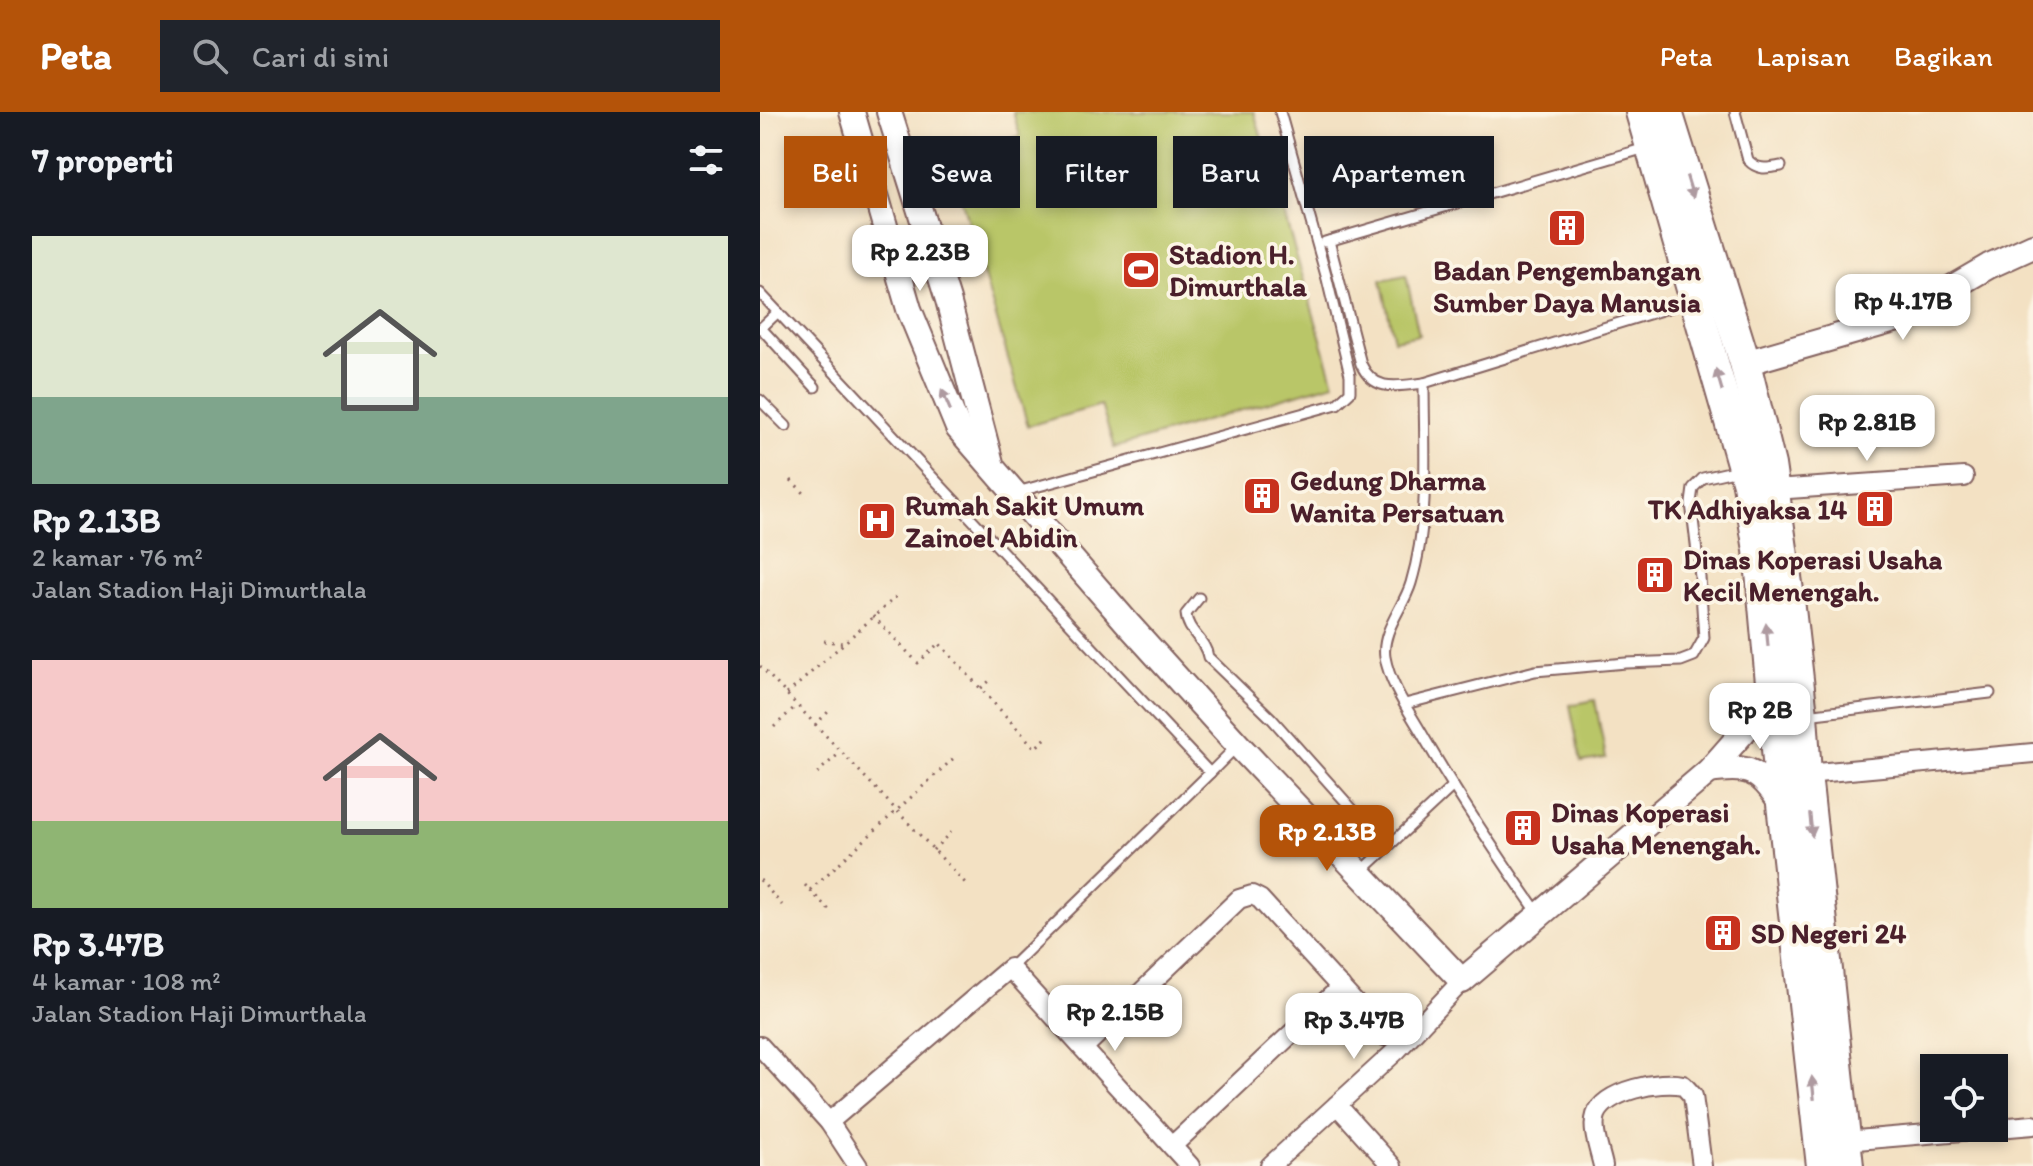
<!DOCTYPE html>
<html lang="id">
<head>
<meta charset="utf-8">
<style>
  :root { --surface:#171b24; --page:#20242c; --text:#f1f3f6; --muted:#9ea1a6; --accent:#b45309 }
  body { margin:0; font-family:Itim,sans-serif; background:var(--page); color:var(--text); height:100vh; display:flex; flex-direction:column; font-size:30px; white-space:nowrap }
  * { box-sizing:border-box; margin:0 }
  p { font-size:26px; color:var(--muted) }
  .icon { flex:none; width:44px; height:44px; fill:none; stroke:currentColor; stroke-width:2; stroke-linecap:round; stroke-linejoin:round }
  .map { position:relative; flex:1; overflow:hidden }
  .details { display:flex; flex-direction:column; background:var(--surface); width:760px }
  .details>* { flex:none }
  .hud { position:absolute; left:24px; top:24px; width:760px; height:72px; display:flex; gap:16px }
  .fabs { position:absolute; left:1160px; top:942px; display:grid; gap:16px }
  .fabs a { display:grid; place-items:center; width:88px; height:88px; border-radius:0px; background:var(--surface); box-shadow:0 4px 12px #0003; font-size:40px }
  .price { position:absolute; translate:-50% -68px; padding:0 18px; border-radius:16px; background:#fff; color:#222; font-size:26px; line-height:52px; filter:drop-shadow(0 2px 4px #0008) }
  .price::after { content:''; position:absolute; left:50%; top:48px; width:24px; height:18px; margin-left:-12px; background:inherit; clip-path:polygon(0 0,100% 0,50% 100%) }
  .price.selected { background:var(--accent); color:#fff }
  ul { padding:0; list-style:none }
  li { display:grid; align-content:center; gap:16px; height:424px; padding:0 32px }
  li span { display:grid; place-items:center; height:248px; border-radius:0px; color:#555 }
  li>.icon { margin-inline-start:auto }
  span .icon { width:144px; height:144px; fill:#fffc; stroke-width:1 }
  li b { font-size:34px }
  h2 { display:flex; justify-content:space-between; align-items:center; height:96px; padding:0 32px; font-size:34px }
  .tag { padding:0 28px; border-radius:0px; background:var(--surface); box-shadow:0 4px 12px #0003; font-size:28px; line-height:72px }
  .tag.selected { background:var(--accent); color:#fff }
  header { display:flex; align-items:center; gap:48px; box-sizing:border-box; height:112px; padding:0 40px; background:var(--accent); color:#fff }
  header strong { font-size:38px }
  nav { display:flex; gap:44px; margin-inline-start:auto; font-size:28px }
  .search { width:560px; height:72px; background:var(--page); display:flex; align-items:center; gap:20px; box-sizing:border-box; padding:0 28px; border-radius:0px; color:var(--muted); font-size:30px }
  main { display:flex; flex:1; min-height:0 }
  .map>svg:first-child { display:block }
  .green { fill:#b9c668; stroke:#82724a; stroke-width:2 }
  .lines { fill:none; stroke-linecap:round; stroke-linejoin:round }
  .service-casing { stroke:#856360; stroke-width:13 }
  .minor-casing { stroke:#856360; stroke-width:22 }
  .tertiary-casing { stroke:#856360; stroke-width:28 }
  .primary-casing { stroke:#856360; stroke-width:34 }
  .path { stroke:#856360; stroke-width:3; stroke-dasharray:2 6; stroke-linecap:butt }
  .service { stroke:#fff; stroke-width:9 }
  .minor { stroke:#fff; stroke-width:18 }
  .tertiary { stroke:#fff; stroke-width:24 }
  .primary { stroke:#fff; stroke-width:30 }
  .oneway { fill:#ae9aa0 }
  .labels { text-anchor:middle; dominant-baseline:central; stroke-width:7; stroke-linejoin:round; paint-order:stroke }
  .poi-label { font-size:28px; font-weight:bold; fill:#4a1f2b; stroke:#fcf5e5; text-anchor:start }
</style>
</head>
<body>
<header>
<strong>Peta</strong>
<div class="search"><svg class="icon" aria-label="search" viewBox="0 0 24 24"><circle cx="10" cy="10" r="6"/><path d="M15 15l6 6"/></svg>Cari di sini</div>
<nav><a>Peta</a><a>Lapisan</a><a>Bagikan</a></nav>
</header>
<main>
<section class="details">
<h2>7 properti<svg class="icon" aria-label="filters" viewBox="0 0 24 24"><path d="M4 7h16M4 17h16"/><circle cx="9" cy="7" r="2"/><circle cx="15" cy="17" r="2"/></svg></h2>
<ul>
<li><span style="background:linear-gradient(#dfe7d0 65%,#7fa58c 0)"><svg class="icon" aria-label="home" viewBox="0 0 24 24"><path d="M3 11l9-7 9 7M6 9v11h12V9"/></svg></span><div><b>Rp 2.13B</b><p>2 kamar · 76 m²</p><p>Jalan Stadion Haji Dimurthala</p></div></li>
<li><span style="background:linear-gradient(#f6c9c9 65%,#8fb573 0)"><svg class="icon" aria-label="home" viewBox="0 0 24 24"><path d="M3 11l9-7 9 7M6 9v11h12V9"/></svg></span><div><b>Rp 3.47B</b><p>4 kamar · 108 m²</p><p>Jalan Stadion Haji Dimurthala</p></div></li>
</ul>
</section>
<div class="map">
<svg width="1273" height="1054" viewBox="0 0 1273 1054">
  <rect width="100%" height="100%" fill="#fcf5e5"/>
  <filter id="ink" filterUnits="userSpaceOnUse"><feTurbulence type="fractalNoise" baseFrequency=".0125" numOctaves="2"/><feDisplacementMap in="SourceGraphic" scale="16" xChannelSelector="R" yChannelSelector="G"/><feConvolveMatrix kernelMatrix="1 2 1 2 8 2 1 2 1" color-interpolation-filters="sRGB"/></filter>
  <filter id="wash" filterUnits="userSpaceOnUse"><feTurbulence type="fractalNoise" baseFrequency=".006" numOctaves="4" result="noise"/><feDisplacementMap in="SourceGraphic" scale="32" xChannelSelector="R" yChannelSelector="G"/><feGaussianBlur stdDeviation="1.8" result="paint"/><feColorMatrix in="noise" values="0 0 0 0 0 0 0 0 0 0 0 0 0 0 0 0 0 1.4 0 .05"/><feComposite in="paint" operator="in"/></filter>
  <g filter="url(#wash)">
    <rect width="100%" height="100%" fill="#f3e1c3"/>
    <g class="green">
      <path d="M253,0H494L574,271L354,336L341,293L268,314L189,45L260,24Z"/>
      <path d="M646,163L659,223L634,228L621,168Z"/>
      <path d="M835,588L846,646L821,650L810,593Z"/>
    </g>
  </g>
  <g filter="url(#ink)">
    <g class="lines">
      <defs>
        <g id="service">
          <path d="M975,0L988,48C998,59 1008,56 1021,54"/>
          <path d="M569,129L601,252C614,281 638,274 664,271L931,189"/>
          <path d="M565,130L889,35"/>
          <path d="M0,181L450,661L250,856"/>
          <path d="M1,216L55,275"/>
          <path d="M0,217L18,200"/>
          <path d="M664,271C664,336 670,408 651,471C644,495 621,519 625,545C630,574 651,602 665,627C700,687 738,744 778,801"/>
          <path d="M0,288L26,314"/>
          <path d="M257,380L577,292L590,280V263L567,167L520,0"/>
          <path d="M439,486L426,502C427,520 446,528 448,545L512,607L627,736"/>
          <path d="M645,592L775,559L866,551L921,549L934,544L944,526L940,465L931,391L933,376L943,366L978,358"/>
          <path d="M1046,603L1230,581"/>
          <path d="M450,661L476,635"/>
          <path d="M602,759L693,674"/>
        </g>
        <g id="minor">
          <path d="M1014,378L1204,365"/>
          <path d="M1046,662L1273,641"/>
          <path d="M0,934L69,1010L98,1054"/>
          <path d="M323,936L479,787L492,783L500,787L625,924"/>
          <path d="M577,993L632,1054"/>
          <path d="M69,1010L250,856L430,1054"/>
          <path d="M1085,1029L1273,1013"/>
          <path d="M412,1034L581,875"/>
          <path d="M510,1054L637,938L702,869"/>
          <path d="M843,1054C840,1039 831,1018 836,1003C845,978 901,968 923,973L933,984L942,1054"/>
        </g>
        <g id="tertiary">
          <path d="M92,0L149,197L198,316L369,513L478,633L702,869L949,659L1013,586"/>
          <path d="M129,0L188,188L231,351"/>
          <path d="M985,251L1138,207L1229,154L1273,134"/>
          <path d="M949,659C991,653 998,658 1022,692"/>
        </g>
        <g id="primary">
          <path d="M881,0L988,372L999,438L1022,692L1062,1054"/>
          <path d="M907,0L985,251L1010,353L1028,479L1042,603L1046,662L1088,1054"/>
        </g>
      </defs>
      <use href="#service" class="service-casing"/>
      <use href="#minor" class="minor-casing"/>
      <use href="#tertiary" class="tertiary-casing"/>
      <use href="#primary" class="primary-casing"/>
      <g class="path">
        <path d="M31,368L46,383"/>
        <path d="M113,504L158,551L179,531L275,636L286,626"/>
        <path d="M64,529L83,531"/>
        <path d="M0,554L208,774"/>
        <path d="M221,576L232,567"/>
        <path d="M27,582L138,483"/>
        <path d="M55,613L68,600"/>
        <path d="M14,615L37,593"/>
        <path d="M57,661L81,640"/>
        <path d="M173,738L191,720"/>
        <path d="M0,768L22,793"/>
        <path d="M45,773L69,798"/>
        <path d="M50,778L196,644"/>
      </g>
      <use href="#service" class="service"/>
      <use href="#minor" class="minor"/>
      <use href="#tertiary" class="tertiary"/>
      <use href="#primary" class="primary"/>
    </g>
    <defs><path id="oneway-solid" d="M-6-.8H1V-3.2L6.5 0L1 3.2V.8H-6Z" transform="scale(2)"/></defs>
    <g class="oneway">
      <use href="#oneway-solid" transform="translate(930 75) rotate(73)"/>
      <use href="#oneway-solid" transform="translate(959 268) rotate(-106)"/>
      <use href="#oneway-solid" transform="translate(186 288) rotate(-113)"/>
      <use href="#oneway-solid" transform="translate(1007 523) rotate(-95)"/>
      <use href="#oneway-solid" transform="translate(1051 713) rotate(84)"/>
      <use href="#oneway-solid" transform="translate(1053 976) rotate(-96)"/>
    </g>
  </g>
  <defs>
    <symbol id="building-square" viewBox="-11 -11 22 22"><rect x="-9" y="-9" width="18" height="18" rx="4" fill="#c8321e" stroke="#fcf5e5"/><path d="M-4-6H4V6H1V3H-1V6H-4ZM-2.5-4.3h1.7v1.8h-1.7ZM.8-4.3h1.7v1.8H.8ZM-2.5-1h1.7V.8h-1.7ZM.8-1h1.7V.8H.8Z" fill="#fff"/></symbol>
    <symbol id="stadium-square" viewBox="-11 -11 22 22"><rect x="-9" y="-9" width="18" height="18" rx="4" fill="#c8321e" stroke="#fcf5e5"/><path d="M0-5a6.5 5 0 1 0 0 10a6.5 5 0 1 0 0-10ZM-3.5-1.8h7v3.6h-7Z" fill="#fff"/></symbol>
    <symbol id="hospital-square" viewBox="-11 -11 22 22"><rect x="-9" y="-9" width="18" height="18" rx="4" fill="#c8321e" stroke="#fcf5e5"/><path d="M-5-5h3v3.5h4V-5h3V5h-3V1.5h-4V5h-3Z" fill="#fff"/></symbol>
  </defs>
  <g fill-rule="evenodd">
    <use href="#building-square" x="785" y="94" width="44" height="44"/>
    <use href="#stadium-square" x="359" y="136" width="44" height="44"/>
    <use href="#building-square" x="480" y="362" width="44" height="44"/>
    <use href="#building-square" x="1093" y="375" width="44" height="44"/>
    <use href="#hospital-square" x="95" y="387" width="44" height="44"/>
    <use href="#building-square" x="873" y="441" width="44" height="44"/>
    <use href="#building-square" x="741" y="694" width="44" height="44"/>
    <use href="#building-square" x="941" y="799" width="44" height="44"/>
  </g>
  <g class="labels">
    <g class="poi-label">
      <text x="409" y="142">Stadion H.<tspan x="409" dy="32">Dimurthala</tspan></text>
      <text x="807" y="158" text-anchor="middle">Badan Pengembangan<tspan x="807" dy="32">Sumber Daya Manusia</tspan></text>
      <text x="530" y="368">Gedung Dharma<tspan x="530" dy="32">Wanita Persatuan</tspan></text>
      <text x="145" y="393">Rumah Sakit Umum<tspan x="145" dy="32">Zainoel Abidin</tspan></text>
      <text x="1087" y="397" text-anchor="end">TK Adhiyaksa 14</text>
      <text x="923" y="447">Dinas Koperasi Usaha<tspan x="923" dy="32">Kecil Menengah.</tspan></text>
      <text x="791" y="700">Dinas Koperasi<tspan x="791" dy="32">Usaha Menengah.</tspan></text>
      <text x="991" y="821">SD Negeri 24</text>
    </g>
  </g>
</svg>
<div class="fabs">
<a><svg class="icon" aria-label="locate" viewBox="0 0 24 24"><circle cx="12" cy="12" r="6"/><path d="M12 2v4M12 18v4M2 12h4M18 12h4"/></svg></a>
</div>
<b class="price" style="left:160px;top:181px">Rp 2.23B</b>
<b class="price" style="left:1143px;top:230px">Rp 4.17B</b>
<b class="price" style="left:1107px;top:351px">Rp 2.81B</b>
<b class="price" style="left:1000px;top:639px">Rp 2B</b>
<b class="price selected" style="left:567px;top:761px">Rp 2.13B</b>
<b class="price" style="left:355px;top:941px">Rp 2.15B</b>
<b class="price" style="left:594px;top:949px">Rp 3.47B</b>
<div class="hud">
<a class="tag selected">Beli</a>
<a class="tag">Sewa</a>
<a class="tag">Filter</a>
<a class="tag">Baru</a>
<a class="tag">Apartemen</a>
</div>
</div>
</main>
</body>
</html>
